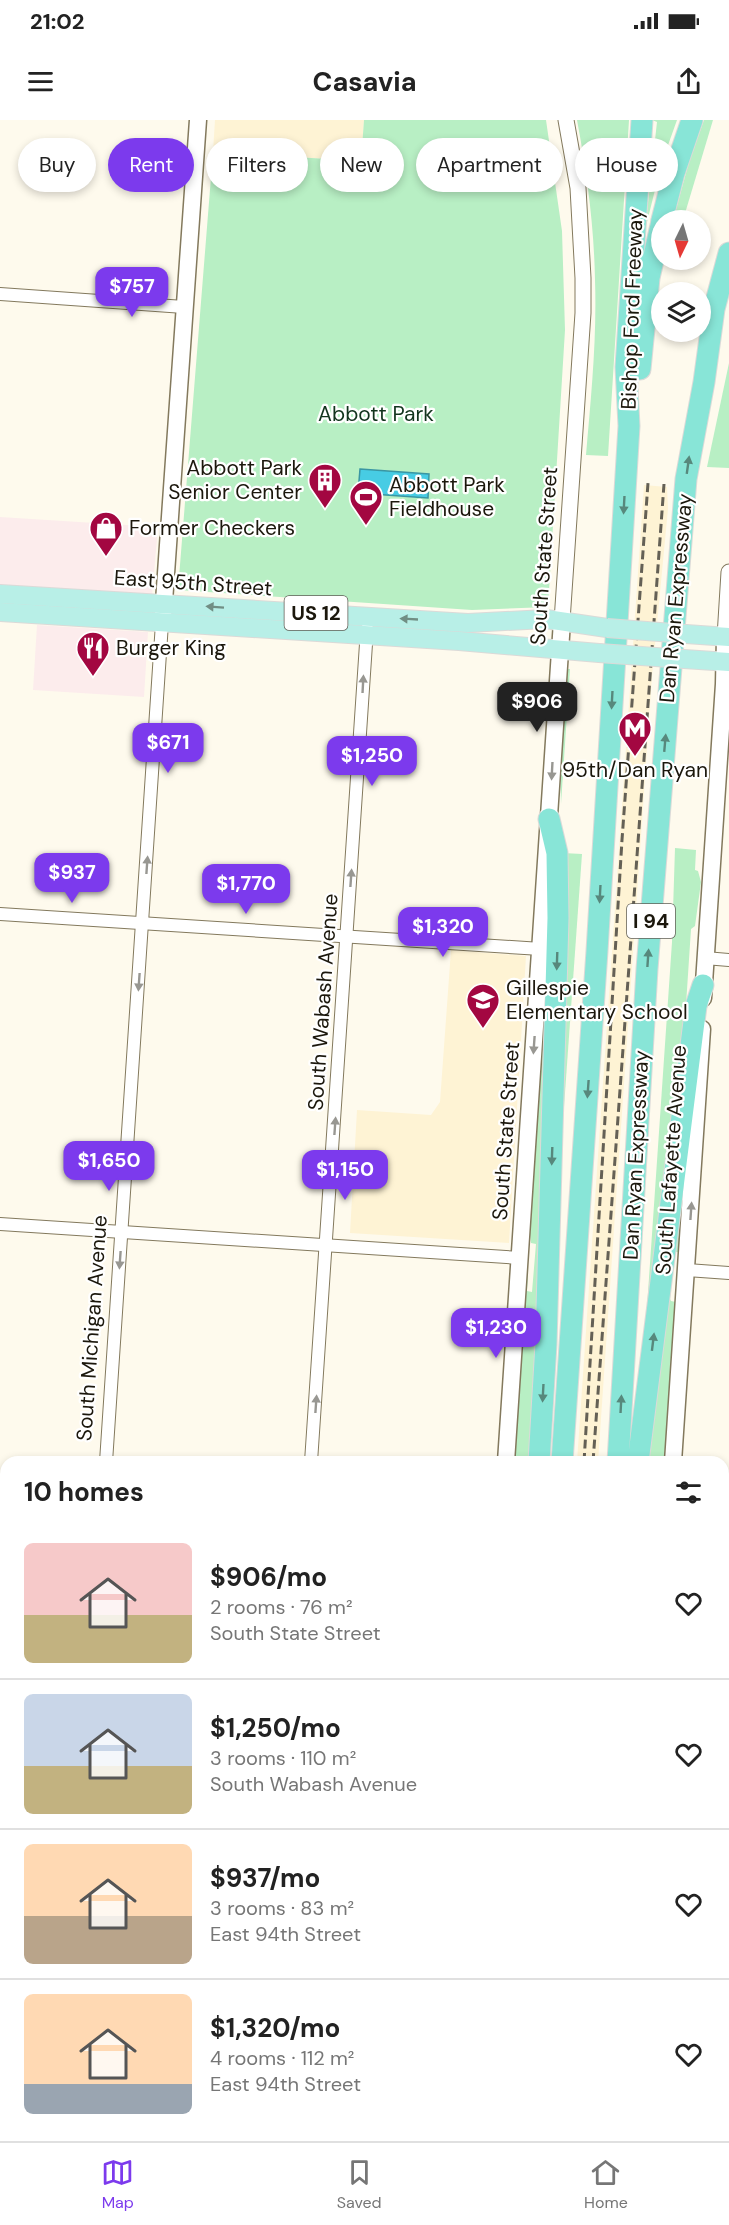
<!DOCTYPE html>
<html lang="en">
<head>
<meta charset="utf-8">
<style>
  :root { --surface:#fff; --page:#f2f2f2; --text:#222; --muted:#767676; --line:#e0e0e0; --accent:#7c3aed }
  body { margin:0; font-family:"DM Sans",sans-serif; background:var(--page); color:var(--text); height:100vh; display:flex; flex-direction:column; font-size:22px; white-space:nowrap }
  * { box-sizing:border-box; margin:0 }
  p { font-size:20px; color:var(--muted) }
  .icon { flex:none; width:33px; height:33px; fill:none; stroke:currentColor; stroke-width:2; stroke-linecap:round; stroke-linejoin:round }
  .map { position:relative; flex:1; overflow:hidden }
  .details { position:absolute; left:0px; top:1336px; width:729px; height:686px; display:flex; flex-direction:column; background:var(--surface); border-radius:18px 18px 0 0; box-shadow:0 3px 9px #0003 }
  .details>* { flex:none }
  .hud { position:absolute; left:18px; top:18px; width:693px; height:54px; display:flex; gap:12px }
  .needle { width:39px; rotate:185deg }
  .controls { position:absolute; left:651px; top:90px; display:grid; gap:12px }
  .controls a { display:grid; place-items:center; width:60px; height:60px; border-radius:50%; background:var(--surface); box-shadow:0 3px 9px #0003; font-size:30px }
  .price { position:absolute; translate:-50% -51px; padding:0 14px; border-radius:12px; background:var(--accent); color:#fff; font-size:20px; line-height:39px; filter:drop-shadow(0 2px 3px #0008) }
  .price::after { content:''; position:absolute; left:50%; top:36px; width:18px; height:14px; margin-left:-9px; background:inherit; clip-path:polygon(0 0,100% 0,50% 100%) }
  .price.active { background:#222; color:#fff }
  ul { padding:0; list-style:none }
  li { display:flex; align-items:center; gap:18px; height:150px; padding:0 24px }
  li+li { border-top:2px solid var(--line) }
  li span { display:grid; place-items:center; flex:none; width:168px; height:120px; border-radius:9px; color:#555 }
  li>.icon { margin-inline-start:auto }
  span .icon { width:72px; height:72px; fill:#fffc; stroke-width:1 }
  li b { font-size:26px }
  h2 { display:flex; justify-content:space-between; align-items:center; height:72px; padding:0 24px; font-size:26px }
  .pill { padding:0 21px; border-radius:27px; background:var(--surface); box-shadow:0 3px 9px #0003; font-size:21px; line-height:54px }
  .pill.active { background:var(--accent); color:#fff }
  .status { display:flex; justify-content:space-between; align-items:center; height:42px; padding:0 30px; background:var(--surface); direction:ltr }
  .status svg { height:16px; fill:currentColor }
  header { display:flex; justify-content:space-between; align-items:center; height:78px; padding:0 24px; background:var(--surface); font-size:27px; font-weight:700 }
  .tabs { display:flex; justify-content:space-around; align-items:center; height:84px; border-top:2px solid var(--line); background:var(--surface); font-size:16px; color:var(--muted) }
  .tabs a { display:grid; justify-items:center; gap:3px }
  .tabs .active { color:var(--accent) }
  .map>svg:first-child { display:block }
  .commercial { fill:#fcecec }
  .built { fill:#fef3d4 }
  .green { fill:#b8efc4 }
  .water { fill:#47cce4; stroke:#3a96a3; stroke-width:1.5 }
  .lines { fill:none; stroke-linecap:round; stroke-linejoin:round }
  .minor-casing { stroke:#83795d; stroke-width:14 }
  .tertiary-casing { stroke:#83795d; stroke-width:17 }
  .secondary-casing { stroke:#83795d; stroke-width:19 }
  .primary-casing { stroke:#dbdad8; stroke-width:20 }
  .motorway-casing { stroke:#dbdad8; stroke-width:23 }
  .minor { stroke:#fff; stroke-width:12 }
  .tertiary { stroke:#fff; stroke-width:15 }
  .secondary { stroke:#fff; stroke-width:16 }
  .primary { stroke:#b8efe7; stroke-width:18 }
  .motorway { stroke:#88e5d7; stroke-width:21 }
  .rail { stroke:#646055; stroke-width:3; stroke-dasharray:9 4.5; stroke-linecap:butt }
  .primary-bridge-casing { stroke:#dbdad8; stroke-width:20; stroke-linecap:butt }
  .primary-bridge { stroke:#b8efe7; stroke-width:18 }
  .oneway { fill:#57887c }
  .oneway2 { fill:#718e84 }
  .oneway3 { fill:#989792 }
  .labels { text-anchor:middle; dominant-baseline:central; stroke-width:4.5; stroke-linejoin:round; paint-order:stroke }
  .shield { fill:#fff; stroke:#5f5d55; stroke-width:1.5 }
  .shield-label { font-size:20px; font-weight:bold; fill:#1b170c }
  .street-label { font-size:21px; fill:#1b170c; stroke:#fff }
  .park-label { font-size:21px; fill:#12341d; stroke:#fff }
  .poi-label { font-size:21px; fill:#1b170c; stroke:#fff; text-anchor:start }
</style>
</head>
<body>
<div class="status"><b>21:02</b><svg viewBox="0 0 49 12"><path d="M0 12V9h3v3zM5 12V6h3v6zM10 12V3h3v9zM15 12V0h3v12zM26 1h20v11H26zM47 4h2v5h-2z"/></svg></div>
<header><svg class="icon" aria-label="menu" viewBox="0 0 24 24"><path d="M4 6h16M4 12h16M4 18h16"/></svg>Casavia<svg class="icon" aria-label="share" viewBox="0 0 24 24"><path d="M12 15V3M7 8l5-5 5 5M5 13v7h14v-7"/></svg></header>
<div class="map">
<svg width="729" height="2021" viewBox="0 0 729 2021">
  <rect width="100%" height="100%" fill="#fefaed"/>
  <g class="commercial">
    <path d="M0,397L158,407L152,476L0,466Z"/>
    <path d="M37,505L148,512L144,577L33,570Z"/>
  </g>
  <g class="built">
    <path d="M215,0H364L361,41L213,32Z"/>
    <path d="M644,365L667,367L668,389L652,556L598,1342H577Z"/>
    <path d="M451,830L526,836L509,1123L350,1113L357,990L431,995L440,982Z"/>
    <path d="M0,1778L6,1780V1903L0,1901Z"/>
    <path d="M723,1925H729V2021H641V2016H723Z"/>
  </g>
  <g class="green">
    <path d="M364,0H546L562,111L565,210L548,487L472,490L178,470L213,32L361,41Z"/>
    <path d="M577,0H629L608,336L586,335C591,277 597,219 595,160C594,106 587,53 577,0Z"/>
    <path d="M652,0H677L662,42L645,110L657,2Z"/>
    <path d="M704,0H713L683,100H673L689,42Z"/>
    <path d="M729,243V348L707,347Z"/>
    <path d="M566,549H570L561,684L560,635Z"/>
    <path d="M675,728L696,730L695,750L698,751L701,762L695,806L691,809L681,961L644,1231L672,822Z"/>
    <path d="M563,733L582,734L561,1029Z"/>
    <path d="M546,867L533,1342H514L526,1152L528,1153L527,1171L532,1172L536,1124L531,1123L530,1114Z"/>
    <path d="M685,1036L679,1132H674L670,1179L671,1181L676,1182L664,1342H644Z"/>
  </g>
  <path class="water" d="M360,349L429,354L428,378L358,373Z"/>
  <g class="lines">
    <defs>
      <g id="minor">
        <path d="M0,174L184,187"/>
        <path d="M0,794L541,829"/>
        <path d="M705,838L729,840"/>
        <path d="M0,1104L520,1138"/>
        <path d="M687,1150L729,1153"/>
        <path d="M106,1342L162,503"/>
        <path d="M311,1342L367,509"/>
        <path d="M0,1414H6"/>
        <path d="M723,1460H729"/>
        <path d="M0,1724H6"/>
        <path d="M723,1772H729"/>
        <path d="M723,1816L729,1826"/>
        <path d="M17,2021L18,2016"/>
        <path d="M147,2021L160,2018L170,2021"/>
      </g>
      <g id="tertiary">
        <path d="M562,501L583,193V158L578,68L566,0"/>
        <path d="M725,517L729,452"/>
      </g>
      <g id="secondary">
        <path d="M163,496L198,0"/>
        <path d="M703,878L724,564L725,517"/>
        <path d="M506,1342L562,501"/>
        <path d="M673,1342L702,909"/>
        <path d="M475,2021L477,2016"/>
        <path d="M627,2021V2016"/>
      </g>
      <g id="primary">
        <path d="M0,474L468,503L546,499L607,508"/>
        <path d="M0,492L459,521L599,533"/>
        <path d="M686,514L729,517"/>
        <path d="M684,539L729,542"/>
      </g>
      <g id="motorway">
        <path d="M662,100L674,53L692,0"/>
        <path d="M640,249L649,158L662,101"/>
        <path d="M539,1342L546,1224L558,798L557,733L549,699"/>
        <path d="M562,1342L597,831L629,306L626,247L642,0"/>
        <path d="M618,1342L647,849L686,359L704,262L714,189L729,133"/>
        <path d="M638,1342L696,886L703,865"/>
        <path d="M518,2021V2016"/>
        <path d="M571,2021V2016"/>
      </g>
    </defs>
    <use href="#minor" class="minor-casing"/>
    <use href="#tertiary" class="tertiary-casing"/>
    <use href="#secondary" class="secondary-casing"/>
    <use href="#primary" class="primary-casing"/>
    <use href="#motorway" class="motorway-casing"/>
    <use href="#minor" class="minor"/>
    <use href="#tertiary" class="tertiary"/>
    <use href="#secondary" class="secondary"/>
    <use href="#primary" class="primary"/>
    <use href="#motorway" class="motorway"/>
    <g class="rail">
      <path d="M584,1342L622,720L648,363"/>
      <path d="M593,1342L664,364"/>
      <path d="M0,1822L6,1824"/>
      <path d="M0,1838L6,1840"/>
      <path d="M0,1858L6,1860"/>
      <path d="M723,1953L729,1954"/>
      <path d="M723,1979L729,1980"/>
      <path d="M541,2016L554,2021"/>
      <path d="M559,2016L571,2021"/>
    </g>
    <defs>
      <g id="primary-bridge">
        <path d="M607,508L686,514"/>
        <path d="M599,533L684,539"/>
      </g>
    </defs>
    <use href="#primary-bridge" class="primary-bridge-casing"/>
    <use href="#primary-bridge" class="primary-bridge"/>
  </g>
  <defs><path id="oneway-solid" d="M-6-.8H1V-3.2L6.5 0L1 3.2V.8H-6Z" transform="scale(1.5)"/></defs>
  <g class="oneway">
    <use href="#oneway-solid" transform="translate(688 345) rotate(-82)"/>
    <use href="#oneway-solid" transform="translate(624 385) rotate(93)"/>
    <use href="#oneway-solid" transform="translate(612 580) rotate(93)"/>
    <use href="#oneway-solid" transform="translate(665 623) rotate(-85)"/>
    <use href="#oneway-solid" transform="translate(600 774) rotate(93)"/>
    <use href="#oneway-solid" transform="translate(648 838) rotate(-86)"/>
    <use href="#oneway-solid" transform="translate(557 841) rotate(92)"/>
    <use href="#oneway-solid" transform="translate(588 969) rotate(94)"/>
    <use href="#oneway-solid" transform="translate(552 1036) rotate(92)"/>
    <use href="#oneway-solid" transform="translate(653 1222) rotate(-83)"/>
    <use href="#oneway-solid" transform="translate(543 1273) rotate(93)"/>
    <use href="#oneway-solid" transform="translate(621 1284) rotate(-87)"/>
  </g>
  <g class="oneway2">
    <use href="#oneway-solid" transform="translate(215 487) rotate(-176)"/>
    <use href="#oneway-solid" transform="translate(409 499) rotate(-177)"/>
  </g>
  <g class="oneway3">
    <use href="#oneway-solid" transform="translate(363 564) rotate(-87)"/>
    <use href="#oneway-solid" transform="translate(552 651) rotate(93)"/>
    <use href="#oneway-solid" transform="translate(147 745) rotate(-86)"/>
    <use href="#oneway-solid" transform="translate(351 758) rotate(-86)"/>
    <use href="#oneway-solid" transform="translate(139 862) rotate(94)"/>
    <use href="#oneway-solid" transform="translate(534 925) rotate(94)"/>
    <use href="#oneway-solid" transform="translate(335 1006) rotate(-86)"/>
    <use href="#oneway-solid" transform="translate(691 1091) rotate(-86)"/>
    <use href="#oneway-solid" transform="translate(120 1140) rotate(94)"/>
    <use href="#oneway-solid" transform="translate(316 1284) rotate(-86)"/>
  </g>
  <defs>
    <symbol id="building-pin" viewBox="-11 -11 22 30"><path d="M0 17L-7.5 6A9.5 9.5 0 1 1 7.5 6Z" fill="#a30741" stroke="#fff"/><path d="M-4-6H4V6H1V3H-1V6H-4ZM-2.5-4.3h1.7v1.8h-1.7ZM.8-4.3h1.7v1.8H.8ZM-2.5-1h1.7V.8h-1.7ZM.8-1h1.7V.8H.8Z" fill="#fff"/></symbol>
    <symbol id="stadium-pin" viewBox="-11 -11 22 30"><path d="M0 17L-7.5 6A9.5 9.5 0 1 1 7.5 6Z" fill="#a30741" stroke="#fff"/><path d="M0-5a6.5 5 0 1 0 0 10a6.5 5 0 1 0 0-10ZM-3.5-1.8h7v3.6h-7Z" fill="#fff"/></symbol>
    <symbol id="shop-pin" viewBox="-11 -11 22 30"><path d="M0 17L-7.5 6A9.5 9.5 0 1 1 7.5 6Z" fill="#a30741" stroke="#fff"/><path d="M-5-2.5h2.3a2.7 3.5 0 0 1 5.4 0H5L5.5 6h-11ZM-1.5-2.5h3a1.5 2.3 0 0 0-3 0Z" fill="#fff"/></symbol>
    <symbol id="restaurant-pin" viewBox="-11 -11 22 30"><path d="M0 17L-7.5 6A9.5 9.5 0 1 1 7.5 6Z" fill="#a30741" stroke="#fff"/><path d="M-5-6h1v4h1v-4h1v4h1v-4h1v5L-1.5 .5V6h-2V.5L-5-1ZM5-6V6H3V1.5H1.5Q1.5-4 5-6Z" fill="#fff"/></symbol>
    <symbol id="metro-pin" viewBox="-11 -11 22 30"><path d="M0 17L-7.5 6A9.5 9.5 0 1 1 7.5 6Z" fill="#a30741" stroke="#fff"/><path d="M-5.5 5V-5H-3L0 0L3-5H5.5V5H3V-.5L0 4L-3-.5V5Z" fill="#fff"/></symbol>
    <symbol id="school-pin" viewBox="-11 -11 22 30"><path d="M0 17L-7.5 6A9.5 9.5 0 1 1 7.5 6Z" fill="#a30741" stroke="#fff"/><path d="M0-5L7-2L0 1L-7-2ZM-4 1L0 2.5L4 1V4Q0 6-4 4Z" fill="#fff"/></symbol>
  </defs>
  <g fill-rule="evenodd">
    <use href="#building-pin" x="306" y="341" width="38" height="52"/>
    <use href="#stadium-pin" x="347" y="358" width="38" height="52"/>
    <use href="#shop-pin" x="87" y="389" width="38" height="52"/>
    <use href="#restaurant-pin" x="74" y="509" width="38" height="52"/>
    <use href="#metro-pin" x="616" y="589" width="38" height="52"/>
    <use href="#school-pin" x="464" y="861" width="38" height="52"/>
  </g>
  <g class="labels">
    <g class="shield">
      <rect x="284.5" y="476" width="63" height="34" rx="4.5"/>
      <rect x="627" y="784" width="48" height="34" rx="4.5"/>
    </g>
    <g class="shield-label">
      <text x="316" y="493">US 12</text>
      <text x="651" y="801">I 94</text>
    </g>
    <g class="street-label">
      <text transform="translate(632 189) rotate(-88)">Bishop Ford Freeway</text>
      <text transform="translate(544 436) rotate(-86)">South State Street</text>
      <text transform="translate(193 463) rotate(4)">East 95th Street</text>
      <text transform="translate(676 478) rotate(-85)">Dan Ryan Expressway</text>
      <text transform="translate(323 882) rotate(-86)">South Wabash Avenue</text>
      <text transform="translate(506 1011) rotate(-86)">South State Street</text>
      <text transform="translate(636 1035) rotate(-87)">Dan Ryan Expressway</text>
      <text transform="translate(671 1040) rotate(-86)">South Lafayette Avenue</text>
      <text transform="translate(92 1208) rotate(-86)">South Michigan Avenue</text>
    </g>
    <g class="park-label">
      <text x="376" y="294">Abbott Park</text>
    </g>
    <g class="poi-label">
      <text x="302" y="348" text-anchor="end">Abbott Park<tspan x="302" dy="24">Senior Center</tspan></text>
      <text x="389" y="365">Abbott Park<tspan x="389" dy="24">Fieldhouse</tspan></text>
      <text x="129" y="408">Former Checkers</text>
      <text x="116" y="528">Burger King</text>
      <text x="635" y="650" text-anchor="middle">95th/Dan Ryan</text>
      <text x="506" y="868">Gillespie<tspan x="506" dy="24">Elementary School</tspan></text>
    </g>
  </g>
</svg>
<div class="controls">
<a><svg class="needle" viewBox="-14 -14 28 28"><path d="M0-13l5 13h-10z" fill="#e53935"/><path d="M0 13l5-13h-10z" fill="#767676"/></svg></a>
<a><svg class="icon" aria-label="layers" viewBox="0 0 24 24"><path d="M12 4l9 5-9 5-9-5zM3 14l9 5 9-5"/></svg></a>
</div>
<b class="price" style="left:132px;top:198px">$757</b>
<b class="price active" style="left:537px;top:613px">$906</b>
<b class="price" style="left:168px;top:654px">$671</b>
<b class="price" style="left:372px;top:667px">$1,250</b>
<b class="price" style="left:72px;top:784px">$937</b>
<b class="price" style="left:246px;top:795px">$1,770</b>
<b class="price" style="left:443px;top:838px">$1,320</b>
<b class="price" style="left:109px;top:1072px">$1,650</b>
<b class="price" style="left:345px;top:1081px">$1,150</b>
<b class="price" style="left:496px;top:1239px">$1,230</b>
<div class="hud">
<a class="pill">Buy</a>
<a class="pill active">Rent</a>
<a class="pill">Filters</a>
<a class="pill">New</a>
<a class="pill">Apartment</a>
<a class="pill">House</a>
</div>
<section class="details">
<h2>10 homes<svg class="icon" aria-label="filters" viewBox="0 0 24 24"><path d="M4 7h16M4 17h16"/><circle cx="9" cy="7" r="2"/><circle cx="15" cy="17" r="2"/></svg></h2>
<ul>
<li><span style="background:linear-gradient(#f6c9c9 60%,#c2b280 0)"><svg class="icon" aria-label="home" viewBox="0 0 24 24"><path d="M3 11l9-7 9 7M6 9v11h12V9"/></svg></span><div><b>$906/mo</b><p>2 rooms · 76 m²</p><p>South State Street</p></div><svg class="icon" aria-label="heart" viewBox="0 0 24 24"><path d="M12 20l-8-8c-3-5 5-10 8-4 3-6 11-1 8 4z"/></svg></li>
<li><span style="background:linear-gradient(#c9d6e8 60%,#c2b280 0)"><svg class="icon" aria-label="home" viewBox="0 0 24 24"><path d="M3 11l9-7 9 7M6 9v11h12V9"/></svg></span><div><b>$1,250/mo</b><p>3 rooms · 110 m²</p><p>South Wabash Avenue</p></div><svg class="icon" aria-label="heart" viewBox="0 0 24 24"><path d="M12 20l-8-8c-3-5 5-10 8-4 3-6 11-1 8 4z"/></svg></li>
<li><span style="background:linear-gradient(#ffd9b3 60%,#b9a48a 0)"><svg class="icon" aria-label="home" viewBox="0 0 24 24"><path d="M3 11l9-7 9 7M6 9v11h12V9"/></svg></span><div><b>$937/mo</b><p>3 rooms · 83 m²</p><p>East 94th Street</p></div><svg class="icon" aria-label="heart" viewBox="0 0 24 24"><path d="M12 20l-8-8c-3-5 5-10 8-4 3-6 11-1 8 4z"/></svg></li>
<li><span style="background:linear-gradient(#ffd9b3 75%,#9aa5b1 0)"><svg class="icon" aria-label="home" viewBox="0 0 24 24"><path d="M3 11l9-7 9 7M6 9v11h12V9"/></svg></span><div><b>$1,320/mo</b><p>4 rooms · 112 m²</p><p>East 94th Street</p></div><svg class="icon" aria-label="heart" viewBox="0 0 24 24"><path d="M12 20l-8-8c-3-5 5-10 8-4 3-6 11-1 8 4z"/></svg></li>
</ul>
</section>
</div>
<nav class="tabs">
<a class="active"><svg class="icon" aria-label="map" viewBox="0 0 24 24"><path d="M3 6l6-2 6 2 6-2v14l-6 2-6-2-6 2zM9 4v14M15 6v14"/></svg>Map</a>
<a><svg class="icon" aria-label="saved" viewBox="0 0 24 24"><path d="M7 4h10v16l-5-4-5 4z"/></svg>Saved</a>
<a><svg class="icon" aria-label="home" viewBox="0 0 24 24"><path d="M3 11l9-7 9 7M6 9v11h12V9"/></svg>Home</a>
</nav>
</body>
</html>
